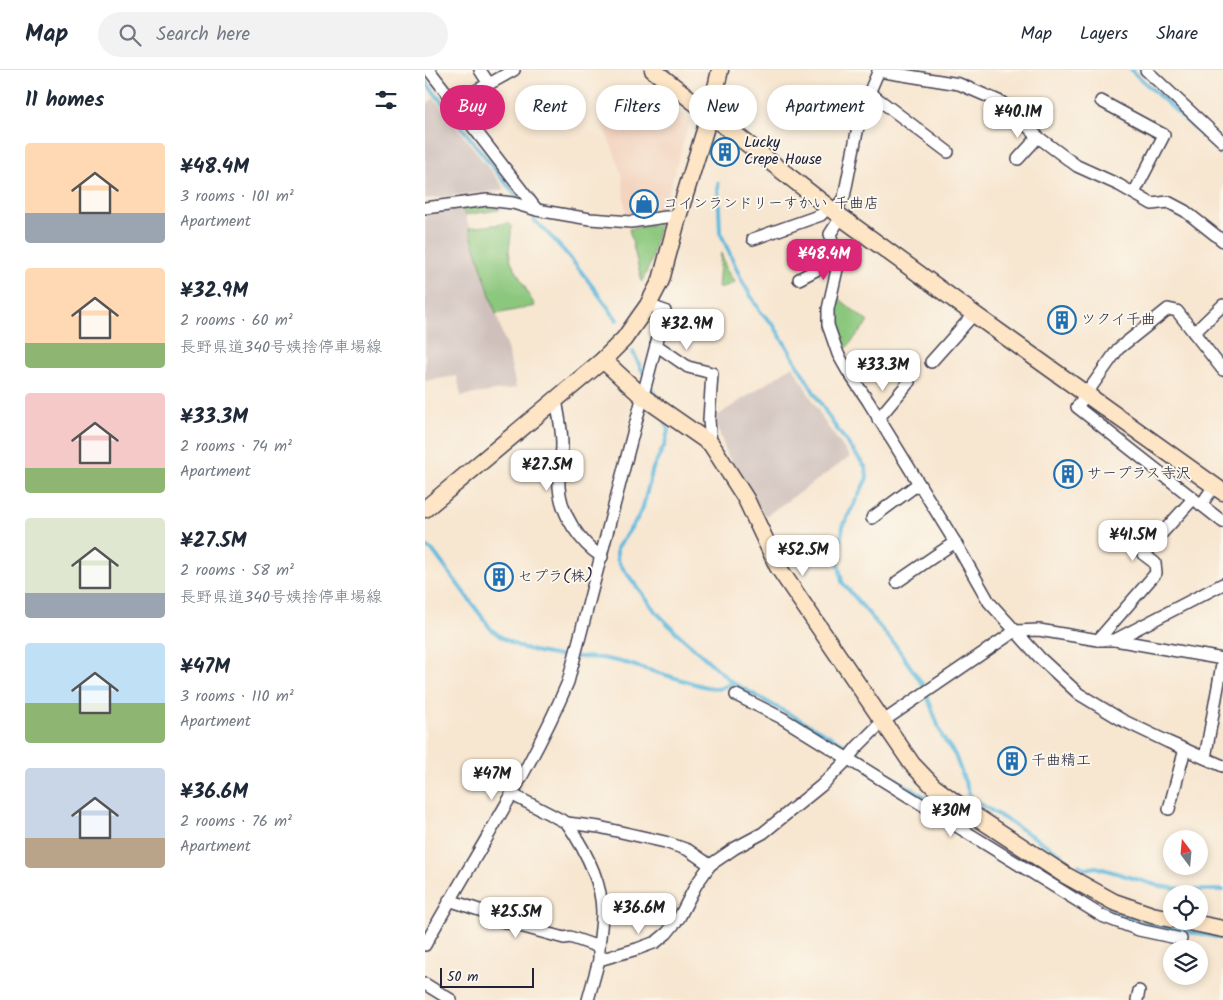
<!DOCTYPE html>
<html lang="en">
<head>
<meta charset="utf-8">
<style>
  :root { --surface:#fff; --page:#f2f2f3; --text:#1f2937; --muted:#747a83; --line:#e0e1e3; --accent:#db2777 }
  body { margin:0; font-family:Kalam,"Klee One",sans-serif; background:var(--page); color:var(--text); height:100vh; display:flex; flex-direction:column; font-size:19px; white-space:nowrap }
  * { box-sizing:border-box; margin:0 }
  p { font-size:16px; color:var(--muted) }
  .icon { flex:none; width:28px; height:28px; fill:none; stroke:currentColor; stroke-width:2; stroke-linecap:round; stroke-linejoin:round }
  .map { position:relative; flex:1; overflow:hidden }
  .details { display:flex; flex-direction:column; background:var(--surface); width:425px }
  .details>* { flex:none }
  .guide { position:absolute; left:15px; top:15px; width:475px; height:45px; display:flex; gap:10px }
  .needle { width:32px; rotate:344deg }
  .buttons { position:absolute; left:738px; top:760px; display:grid; gap:10px }
  .buttons a { display:grid; place-items:center; width:45px; height:45px; border-radius:50%; background:var(--surface); box-shadow:0 2px 8px #0003; font-size:25px }
  .scale { position:absolute; left:15px; bottom:12px; width:94px; box-sizing:border-box; padding-left:5px; border:2px solid #22223b; border-top:0; font-size:14px; line-height:18px; white-space:nowrap; color:#22223b; -webkit-text-stroke:4px #fbf7ec; paint-order:stroke }
  .price { position:absolute; translate:-50% -42px; padding:0 11px; border-radius:10px; background:#fff; color:#222; font-size:16px; line-height:32px; filter:drop-shadow(0 1px 2px #0008) }
  .price::after { content:''; position:absolute; left:50%; top:30px; width:15px; height:11px; margin-left:-8px; background:inherit; clip-path:polygon(0 0,100% 0,50% 100%) }
  .price.selected { background:var(--accent); color:#fff }
  ul { padding:0; list-style:none }
  li { display:flex; align-items:center; gap:15px; height:125px; padding:0 25px }
  li span { display:grid; place-items:center; flex:none; width:140px; height:100px; border-radius:5px; color:#555 }
  li>.icon { margin-inline-start:auto }
  span .icon { width:60px; height:60px; fill:#fffc; stroke-width:1 }
  li b { font-size:21px }
  h2 { display:flex; justify-content:space-between; align-items:center; height:60px; padding:0 25px; font-size:21px }
  .chip { padding:0 18px; border-radius:22px; background:var(--surface); box-shadow:0 2px 8px #0003; font-size:18px; line-height:45px }
  .chip.selected { background:var(--accent); color:#fff }
  header { display:flex; align-items:center; gap:30px; box-sizing:border-box; height:70px; padding:0 25px; background:var(--surface); border-bottom:1px solid var(--line) }
  header strong { font-size:24px }
  nav { display:flex; gap:28px; margin-inline-start:auto; font-size:18px }
  .search { width:350px; height:45px; background:var(--page); display:flex; align-items:center; gap:12px; box-sizing:border-box; padding:0 18px; border-radius:28px; color:var(--muted); font-size:19px }
  main { display:flex; flex:1; min-height:0 }
  .map>svg:first-child { display:block }
  .built { fill:#f3d4bf }
  .industrial { fill:#cfc0bb }
  .green { fill:#8bc77d; stroke:#56745c }
  .lines { fill:none; stroke-linecap:round; stroke-linejoin:round }
  .stream { stroke:#61bade; stroke-width:4 }
  .street-casing { stroke:#423f51; stroke-width:14 }
  .secondary-casing { stroke:#423f51; stroke-width:19 }
  .street { stroke:#fff; stroke-width:11 }
  .secondary { stroke:#fde5c5; stroke-width:16 }
  .labels { text-anchor:middle; dominant-baseline:central; stroke-width:4; stroke-linejoin:round; paint-order:stroke }
  .poi-label { font-size:15px; fill:#22223b; stroke:#fbf7ec; text-anchor:start }
</style>
</head>
<body>
<header>
<strong>Map</strong>
<div class="search"><svg class="icon" aria-label="search" viewBox="0 0 24 24"><circle cx="10" cy="10" r="6"/><path d="M15 15l6 6"/></svg>Search here</div>
<nav><a>Map</a><a>Layers</a><a>Share</a></nav>
</header>
<main>
<section class="details">
<h2>11 homes<svg class="icon" aria-label="filters" viewBox="0 0 24 24"><path d="M4 7h16M4 17h16"/><circle cx="9" cy="7" r="2"/><circle cx="15" cy="17" r="2"/></svg></h2>
<ul>
<li><span style="background:linear-gradient(#ffd9b3 70%,#9aa5b1 0)"><svg class="icon" aria-label="home" viewBox="0 0 24 24"><path d="M3 11l9-7 9 7M6 9v11h12V9"/></svg></span><div><b>¥48.4M</b><p>3 rooms · 101 m²</p><p>Apartment</p></div></li>
<li><span style="background:linear-gradient(#ffd9b3 75%,#8fb573 0)"><svg class="icon" aria-label="home" viewBox="0 0 24 24"><path d="M3 11l9-7 9 7M6 9v11h12V9"/></svg></span><div><b>¥32.9M</b><p>2 rooms · 60 m²</p><p>長野県道340号姨捨停車場線</p></div></li>
<li><span style="background:linear-gradient(#f6c9c9 75%,#8fb573 0)"><svg class="icon" aria-label="home" viewBox="0 0 24 24"><path d="M3 11l9-7 9 7M6 9v11h12V9"/></svg></span><div><b>¥33.3M</b><p>2 rooms · 74 m²</p><p>Apartment</p></div></li>
<li><span style="background:linear-gradient(#dfe7d0 75%,#9aa5b1 0)"><svg class="icon" aria-label="home" viewBox="0 0 24 24"><path d="M3 11l9-7 9 7M6 9v11h12V9"/></svg></span><div><b>¥27.5M</b><p>2 rooms · 58 m²</p><p>長野県道340号姨捨停車場線</p></div></li>
<li><span style="background:linear-gradient(#bfe0f5 60%,#8fb573 0)"><svg class="icon" aria-label="home" viewBox="0 0 24 24"><path d="M3 11l9-7 9 7M6 9v11h12V9"/></svg></span><div><b>¥47M</b><p>3 rooms · 110 m²</p><p>Apartment</p></div></li>
<li><span style="background:linear-gradient(#c9d6e8 70%,#b9a48a 0)"><svg class="icon" aria-label="home" viewBox="0 0 24 24"><path d="M3 11l9-7 9 7M6 9v11h12V9"/></svg></span><div><b>¥36.6M</b><p>2 rooms · 76 m²</p><p>Apartment</p></div></li>
</ul>
</section>
<div class="map">
<svg width="798" height="930" viewBox="0 0 798 930">
  <rect width="100%" height="100%" fill="#fbf7ec"/>
  <filter id="ink" filterUnits="userSpaceOnUse"><feTurbulence type="fractalNoise" baseFrequency=".02" numOctaves="2"/><feDisplacementMap in="SourceGraphic" scale="10" xChannelSelector="R" yChannelSelector="G"/><feConvolveMatrix kernelMatrix="1 2 1 2 8 2 1 2 1" color-interpolation-filters="sRGB"/></filter>
  <filter id="wash" filterUnits="userSpaceOnUse"><feTurbulence type="fractalNoise" baseFrequency=".0096" numOctaves="4" result="noise"/><feDisplacementMap in="SourceGraphic" scale="20" xChannelSelector="R" yChannelSelector="G"/><feGaussianBlur stdDeviation="1.12" result="paint"/><feColorMatrix in="noise" values="0 0 0 0 0 0 0 0 0 0 0 0 0 0 0 0 0 1.4 0 .05"/><feComposite in="paint" operator="in"/></filter>
  <g filter="url(#wash)">
    <rect width="100%" height="100%" fill="#f7e6d0"/>
    <path class="built" d="M227,19L261,46L264,54L238,140L208,147L201,146L197,107L190,84L175,49Z"/>
    <g class="industrial">
      <path d="M9,28L80,119L61,123L41,124L0,129V35Z"/>
      <path d="M38,138L84,285L91,318L36,326L32,306L0,311V143Z"/>
      <path d="M368,296L401,354L425,387L338,448L327,425L302,384L289,348Z"/>
    </g>
    <g class="green">
      <path d="M56,137L75,138L74,140L40,145L38,138Z"/>
      <path d="M84,153L87,156L84,181L86,191L110,236L71,244L44,158Z"/>
      <path d="M234,154L226,192L217,212L204,159Z"/>
      <path d="M296,183L302,201L310,212L299,217H293Z"/>
      <path d="M411,226L443,252L418,282C409,258 406,253 411,226Z"/>
    </g>
    <g class="lines">
      <g class="stream">
        <path d="M706,0L798,84"/>
        <path d="M0,11L91,126"/>
        <path d="M293,113L295,162L317,211L336,243L348,254L407,352L441,398L442,408L418,456L413,490L417,512L471,576L498,615L517,666L530,685L546,728L636,784"/>
        <path d="M109,150C142,180 166,214 192,250"/>
        <path d="M208,282L218,302"/>
        <path d="M225,318L232,327"/>
        <path d="M240,350L243,360L240,374L228,398L218,437L212,449L192,478V487L194,493L231,542L251,562L308,613L415,672L466,706L685,842L716,853L798,868"/>
        <path d="M0,476L8,481L66,559L76,567L95,577L113,582L134,586L176,588L197,592L277,616L293,619L308,613"/>
        <path d="M654,795L660,799L671,797L734,816L766,820H798"/>
      </g>
    </g>
  </g>
  <g filter="url(#ink)">
    <g class="lines">
      <defs>
        <g id="street">
          <path d="M4,0L112,140"/>
          <path d="M721,0L798,72"/>
          <path d="M453,1L534,14L576,32L583,37L613,67L652,96L694,115L727,134L743,132L760,141L798,171"/>
          <path d="M64,14L89,0"/>
          <path d="M445,23L523,82"/>
          <path d="M676,31L739,65L709,123"/>
          <path d="M28,32L64,14L55,0"/>
          <path d="M593,89L613,67"/>
          <path d="M0,138L62,130L88,133L112,140L165,149L206,152L241,147H253"/>
          <path d="M409,142L419,127L436,42L454,0"/>
          <path d="M416,147L405,164L413,195L403,239V255L413,284L422,300L443,331L530,472L564,532L615,588L654,624L697,650L743,672L798,696"/>
          <path d="M328,169L396,145L403,137"/>
          <path d="M374,209L412,189"/>
          <path d="M769,263L798,235"/>
          <path d="M231,275L263,297L287,303L284,350L286,374"/>
          <path d="M506,292L549,244"/>
          <path d="M798,300L752,241L743,239L693,279L652,337L798,452"/>
          <path d="M131,329C133,343 137,359 137,374C137,388 133,403 134,417C136,444 154,472 177,487"/>
          <path d="M453,349L484,312"/>
          <path d="M776,435L789,416"/>
          <path d="M447,448L493,414"/>
          <path d="M472,512L530,472"/>
          <path d="M673,570L731,503L730,493L718,484L768,429"/>
          <path d="M690,570L798,514"/>
          <path d="M311,625L357,648L677,846L714,860L756,869"/>
          <path d="M780,688L798,589"/>
          <path d="M86,724L142,753L174,757L240,772L263,780L285,795"/>
          <path d="M744,739L760,679"/>
          <path d="M142,753C159,778 177,811 177,842C177,854 175,865 174,877"/>
          <path d="M24,830L63,843L73,850L139,868L145,867L174,877V890"/>
          <path d="M0,875C48,788 104,704 143,612L240,241L223,235"/>
          <path d="M0,914L26,930"/>
          <path d="M163,930L174,890L212,879L231,872L242,863L254,848L271,815L285,795L310,778L338,763L396,716L419,693L432,677L457,652L590,561L614,560L673,570H690L798,589"/>
          <path d="M712,930L714,921"/>
        </g>
        <g id="secondary">
          <path d="M228,0L416,147L549,244L798,422"/>
          <path d="M178,290L217,326L286,374L321,429L353,497L487,694L509,717L535,736L640,805L689,832L727,845L746,849"/>
          <path d="M0,439L178,290L199,269L223,235L236,210L253,147L285,44L295,0"/>
          <path d="M759,851L798,859"/>
        </g>
      </defs>
      <use href="#street" class="street-casing"/>
      <use href="#secondary" class="secondary-casing"/>
      <use href="#street" class="street"/>
      <use href="#secondary" class="secondary"/>
    </g>
  </g>
  <defs>
    <symbol id="building-ring" viewBox="-11 -11 22 22"><circle r="9.5" fill="#fbf7ec" stroke="#1f6fb2" stroke-width="1.5"/><path d="M-4-6H4V6H1V3H-1V6H-4ZM-2.5-4.3h1.7v1.8h-1.7ZM.8-4.3h1.7v1.8H.8ZM-2.5-1h1.7V.8h-1.7ZM.8-1h1.7V.8H.8Z" fill="#1f6fb2"/></symbol>
    <symbol id="shop-ring" viewBox="-11 -11 22 22"><circle r="9.5" fill="#fbf7ec" stroke="#1f6fb2" stroke-width="1.5"/><path d="M-5-2.5h2.3a2.7 3.5 0 0 1 5.4 0H5L5.5 6h-11ZM-1.5-2.5h3a1.5 2.3 0 0 0-3 0Z" fill="#1f6fb2"/></symbol>
  </defs>
  <g fill-rule="evenodd">
    <use href="#building-ring" x="284" y="66" width="32" height="32"/>
    <use href="#shop-ring" x="203" y="118" width="32" height="32"/>
    <use href="#building-ring" x="621" y="234" width="32" height="32"/>
    <use href="#building-ring" x="627" y="388" width="32" height="32"/>
    <use href="#building-ring" x="58" y="491" width="32" height="32"/>
    <use href="#building-ring" x="571" y="675" width="32" height="32"/>
  </g>
  <g class="labels">
    <g class="poi-label">
      <text x="319" y="73">Lucky<tspan x="319" dy="17">Crepe House</tspan></text>
      <text x="238" y="134">コインランドリーすかい 千曲店</text>
      <text x="656" y="250">ツクイ千曲</text>
      <text x="662" y="404">サープラス寺沢</text>
      <text x="93" y="507">セプラ(株)</text>
      <text x="606" y="691">千曲精工</text>
    </g>
  </g>
</svg>
<div class="buttons">
<a><svg class="needle" viewBox="-14 -14 28 28"><path d="M0-13l5 13h-10z" fill="#e53935"/><path d="M0 13l5-13h-10z" fill="#747a83"/></svg></a>
<a><svg class="icon" aria-label="locate" viewBox="0 0 24 24"><circle cx="12" cy="12" r="6"/><path d="M12 2v4M12 18v4M2 12h4M18 12h4"/></svg></a>
<a><svg class="icon" aria-label="layers" viewBox="0 0 24 24"><path d="M12 4l9 5-9 5-9-5zM3 14l9 5 9-5"/></svg></a>
</div>
<div class="scale">50 m</div>
<b class="price" style="left:593px;top:69px">¥40.1M</b>
<b class="price selected" style="left:399px;top:211px">¥48.4M</b>
<b class="price" style="left:262px;top:281px">¥32.9M</b>
<b class="price" style="left:458px;top:322px">¥33.3M</b>
<b class="price" style="left:122px;top:422px">¥27.5M</b>
<b class="price" style="left:708px;top:492px">¥41.5M</b>
<b class="price" style="left:378px;top:507px">¥52.5M</b>
<b class="price" style="left:67px;top:731px">¥47M</b>
<b class="price" style="left:526px;top:768px">¥30M</b>
<b class="price" style="left:214px;top:865px">¥36.6M</b>
<b class="price" style="left:91px;top:869px">¥25.5M</b>
<div class="guide">
<a class="chip selected">Buy</a>
<a class="chip">Rent</a>
<a class="chip">Filters</a>
<a class="chip">New</a>
<a class="chip">Apartment</a>
</div>
</div>
</main>
</body>
</html>
